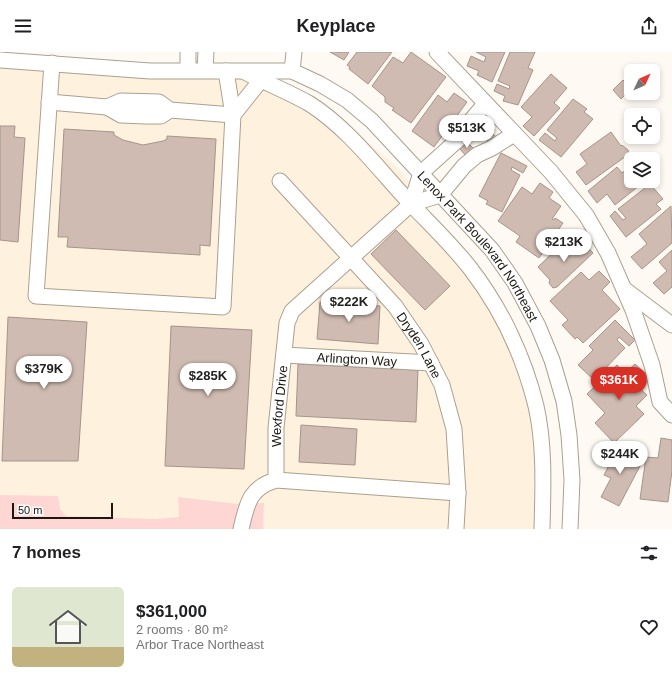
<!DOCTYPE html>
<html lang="en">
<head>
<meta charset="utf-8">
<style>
  :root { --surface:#fff; --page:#f6f6f6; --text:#202124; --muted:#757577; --accent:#d93025 }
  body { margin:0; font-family:Helvetica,sans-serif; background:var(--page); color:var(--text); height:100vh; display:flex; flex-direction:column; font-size:15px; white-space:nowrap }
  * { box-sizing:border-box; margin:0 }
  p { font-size:13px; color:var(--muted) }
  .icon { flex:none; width:22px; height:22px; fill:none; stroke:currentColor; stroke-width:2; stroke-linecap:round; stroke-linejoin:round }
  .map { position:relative; height:477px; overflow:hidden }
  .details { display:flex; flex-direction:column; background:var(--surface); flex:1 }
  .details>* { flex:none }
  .needle { width:26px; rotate:46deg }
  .buttons { position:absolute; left:624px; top:12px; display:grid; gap:8px }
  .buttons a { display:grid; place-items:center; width:36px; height:36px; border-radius:6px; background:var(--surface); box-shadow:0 2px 6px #0003; font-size:20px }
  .scale { position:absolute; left:12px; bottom:10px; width:101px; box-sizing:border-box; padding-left:4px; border:2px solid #1b1711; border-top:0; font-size:11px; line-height:14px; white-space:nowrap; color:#1b1711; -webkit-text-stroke:3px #fff; paint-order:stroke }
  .price { position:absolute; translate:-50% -34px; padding:0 9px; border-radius:14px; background:#fff; color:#222; font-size:13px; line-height:26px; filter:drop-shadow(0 1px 2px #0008) }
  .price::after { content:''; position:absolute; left:50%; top:24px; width:12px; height:9px; margin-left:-6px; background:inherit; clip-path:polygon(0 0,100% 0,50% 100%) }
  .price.current { background:var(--accent); color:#fff }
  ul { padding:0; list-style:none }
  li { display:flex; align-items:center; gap:12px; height:100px; padding:0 12px }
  li span { display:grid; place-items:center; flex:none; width:112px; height:80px; border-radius:6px; color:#555 }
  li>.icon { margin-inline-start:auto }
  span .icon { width:48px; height:48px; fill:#fffc; stroke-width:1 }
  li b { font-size:17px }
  h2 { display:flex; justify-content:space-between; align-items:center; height:48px; padding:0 12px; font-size:17px }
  header { display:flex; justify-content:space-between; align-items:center; height:52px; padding:0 12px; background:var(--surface); font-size:18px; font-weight:700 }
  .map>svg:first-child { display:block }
  .built { fill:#fef1de }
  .green { fill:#fed7d4 }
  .building { fill:#cfbbb1; stroke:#a69489 }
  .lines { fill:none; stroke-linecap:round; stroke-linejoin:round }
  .minor-casing { stroke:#aba08f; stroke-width:17 }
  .minor { stroke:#fff; stroke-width:15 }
  .labels { text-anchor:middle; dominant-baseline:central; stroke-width:3.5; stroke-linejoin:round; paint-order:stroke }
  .street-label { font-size:13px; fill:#1b1711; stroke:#fff }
</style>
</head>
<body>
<header><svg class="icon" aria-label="menu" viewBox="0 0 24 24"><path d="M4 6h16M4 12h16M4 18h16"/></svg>Keyplace<svg class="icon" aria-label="share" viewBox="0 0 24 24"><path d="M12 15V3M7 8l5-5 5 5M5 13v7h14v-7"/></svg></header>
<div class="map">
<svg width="672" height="477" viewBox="0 0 672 477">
  <rect width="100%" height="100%" fill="#fefaf3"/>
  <path class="built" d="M0,4L106,11L213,13L337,63L400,118L489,243L526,302L550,470V477H0Z"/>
  <path class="green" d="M0,443L58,444L60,457L66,464L155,467L179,465L178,445L238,452L264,451L263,477H0Z"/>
  <g class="building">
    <path d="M330,0H349L344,8Z"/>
    <path d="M357,0H392L368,32L349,17L350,15L347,13Z"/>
    <path d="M411,0L446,25L411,71L392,58L394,56L385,50V45L372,34L393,5L403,11Z"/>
    <path d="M476,0H505L492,30L477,23L479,19L467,14L471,4L484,10L486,5Z"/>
    <path d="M510,0H535L528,16L533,18L518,53L503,49L505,44L494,39L497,32L509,37L510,34L498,29Z"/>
    <path d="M551,22L567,36L554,51L560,56L534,84L523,74L532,65L521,55Z"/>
    <path d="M623,28L631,37L621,47L613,38Z"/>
    <path d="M454,41L467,50L434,95L412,79L438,43L447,50Z"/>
    <path d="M573,47L587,57L584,60L593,67L561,105L539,88L545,81L555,89L557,86L547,78Z"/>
    <path d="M481,69L485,74L489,70L495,78L492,81L496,85L490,91L485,86L487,83L482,78L480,80L475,75Z"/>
    <path d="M0,74H15L14,85L25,86L18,190L0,188Z"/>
    <path d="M64,77L114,80V83L123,88L143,93L163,89L167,87V84L216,87L210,194L200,193V203L67,195L68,185H58Z"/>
    <path d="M611,80L621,94L622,93L628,98L629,102L586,133L576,120L587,112L580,102Z"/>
    <path d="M468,91L474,97L466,104L460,97Z"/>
    <path d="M501,101L527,114L523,121L512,115L511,118L520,123L502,160L486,152L488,149L479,144Z"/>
    <path d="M631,114V129H645L615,153L607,142L597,151L588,139L617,115L622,121Z"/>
    <path d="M540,131L553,140L549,146L561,154L552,167L554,168L555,166L563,171L539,206L516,190L520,184L498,169L522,135L532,142Z"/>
    <path d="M650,132L663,147L656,152L661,157L626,185L610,164L615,159L623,168L626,166L618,157Z"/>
    <path d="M671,154L672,191L642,217L631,205L647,192L639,182Z"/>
    <path d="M396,178L450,234L425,258L371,202Z"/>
    <path d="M565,189L573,198L582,189L593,201L557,235L553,236L549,231L550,228L538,215Z"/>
    <path d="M672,198V235L664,242L653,231L667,219L659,210Z"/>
    <path d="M599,219L610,230L602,238L620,257L583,291L577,285L575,287L562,273L568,268L550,249L581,220L589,228Z"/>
    <path d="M320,250L380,254L378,292L317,287Z"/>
    <path d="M8,265L87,270L78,409H2Z"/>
    <path d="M615,268L635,288L629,294L619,285L617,288L625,296L594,328L578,313L593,298L589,294Z"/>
    <path d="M171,274L252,278L244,417L165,414Z"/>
    <path d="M298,312L418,318L416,370L296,364Z"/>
    <path d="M635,312L647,323L636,333L647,343L636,354L644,362L614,391L595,371L605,361L587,342L617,313L625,321Z"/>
    <path d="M301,373L357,377L355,413L299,410Z"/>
    <path d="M661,386L672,388V419L668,450L640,447L646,405L658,406Z"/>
    <path d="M621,390L634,397L629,408L640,414L619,454L601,445L611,426L604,423Z"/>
  </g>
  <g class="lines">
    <defs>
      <g id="minor">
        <path d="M437,0L551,120L586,163L608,201L633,258L652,313L660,350L672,363"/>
        <path id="s1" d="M0,8L150,19H292L320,32L347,48L372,69L492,198L515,231L538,274L552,308L564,349L569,383L572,428L570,477"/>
        <path d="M52,11L36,244L223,255L233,63L226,19"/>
        <path d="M188,18V0"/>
        <path d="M205,18L206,0"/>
        <path d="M292,19L294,0"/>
        <path d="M245,20C266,31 289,40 310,52C349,77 379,118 411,152C431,173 452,193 470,216C501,256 524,305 536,354C545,393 543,437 542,477"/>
        <path d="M49,50L107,55L121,63L145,64H161L170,58"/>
        <path d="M107,55L121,49L159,50L170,58L233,63"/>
        <path d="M233,63L261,28"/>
        <path id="s2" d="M280,129L395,254L421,292L442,333L454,377L458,441L456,477"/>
        <path d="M411,152L421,121L461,85L468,72L485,52"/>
        <path d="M624,237L672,273"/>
        <path id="s3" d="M284,303L431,311"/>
        <path id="s4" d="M276,428V376L287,271L292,259L411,152L440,143L464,114L477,103L492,96L514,82"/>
        <path d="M241,477C247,452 249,436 276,428L458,441"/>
      </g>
    </defs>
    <use href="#minor" class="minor-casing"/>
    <use href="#minor" class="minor"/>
  </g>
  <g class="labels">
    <g class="street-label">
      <text stroke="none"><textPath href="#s1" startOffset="552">Lenox Park Boulevard Northeast</textPath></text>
      <text stroke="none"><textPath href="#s2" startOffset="216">Dryden Lane</textPath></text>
      <text stroke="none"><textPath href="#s3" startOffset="73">Arlington Way</textPath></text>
      <text stroke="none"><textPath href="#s4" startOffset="74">Wexford Drive</textPath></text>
    </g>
  </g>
</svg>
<div class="buttons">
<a><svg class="needle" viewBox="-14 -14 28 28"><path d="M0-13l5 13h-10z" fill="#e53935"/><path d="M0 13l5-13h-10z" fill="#757577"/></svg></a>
<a><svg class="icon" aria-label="locate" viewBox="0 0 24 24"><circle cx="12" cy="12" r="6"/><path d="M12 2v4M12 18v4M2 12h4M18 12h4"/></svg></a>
<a><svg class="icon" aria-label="layers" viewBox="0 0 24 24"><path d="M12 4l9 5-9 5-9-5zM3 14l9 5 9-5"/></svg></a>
</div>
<div class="scale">50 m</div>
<b class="price" style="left:467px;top:97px">$513K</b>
<b class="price" style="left:564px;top:211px">$213K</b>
<b class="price" style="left:349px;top:271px">$222K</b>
<b class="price" style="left:44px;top:338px">$379K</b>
<b class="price" style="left:208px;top:345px">$285K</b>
<b class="price current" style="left:619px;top:349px">$361K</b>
<b class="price" style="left:620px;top:423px">$244K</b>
</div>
<section class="details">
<h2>7 homes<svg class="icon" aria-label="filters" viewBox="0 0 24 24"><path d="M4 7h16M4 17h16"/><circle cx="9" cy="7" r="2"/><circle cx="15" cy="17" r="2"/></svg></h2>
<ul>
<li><span style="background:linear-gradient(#dfe7d0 75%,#c2b280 0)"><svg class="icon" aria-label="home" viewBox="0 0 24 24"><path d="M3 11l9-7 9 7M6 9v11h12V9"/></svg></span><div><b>$361,000</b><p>2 rooms · 80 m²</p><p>Arbor Trace Northeast</p></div><svg class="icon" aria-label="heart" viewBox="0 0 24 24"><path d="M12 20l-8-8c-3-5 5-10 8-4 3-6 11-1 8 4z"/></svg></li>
</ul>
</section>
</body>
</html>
